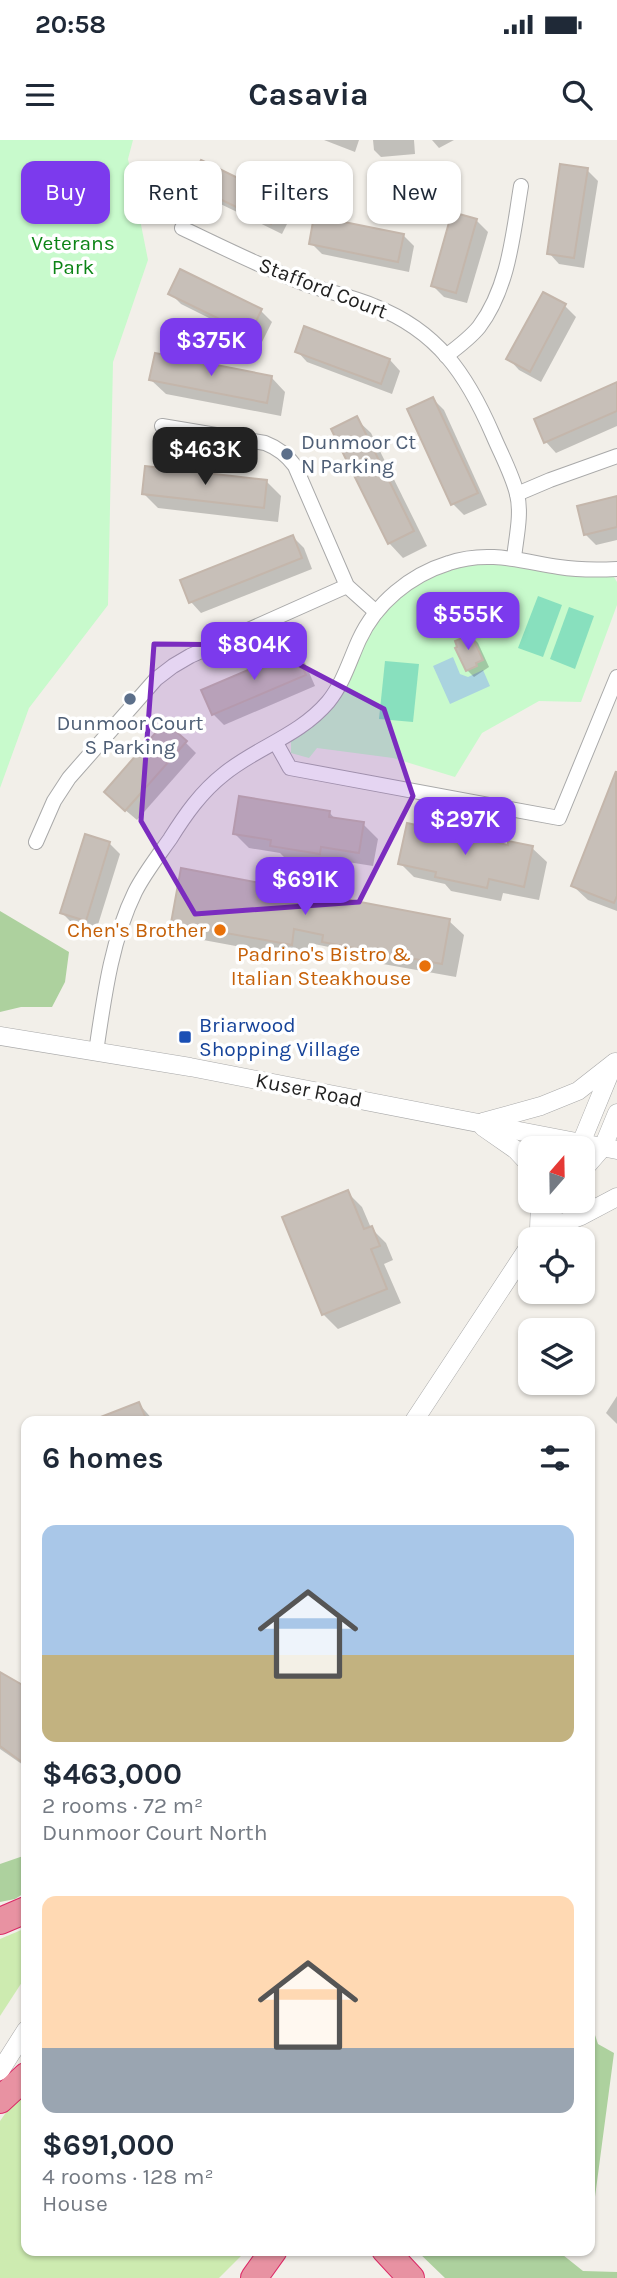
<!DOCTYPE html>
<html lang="en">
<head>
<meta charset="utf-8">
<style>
  :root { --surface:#fff; --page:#f2f2f3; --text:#1f2937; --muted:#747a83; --accent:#7c3aed }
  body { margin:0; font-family:Karla,sans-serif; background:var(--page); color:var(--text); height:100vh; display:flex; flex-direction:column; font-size:26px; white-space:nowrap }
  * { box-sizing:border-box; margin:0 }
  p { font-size:23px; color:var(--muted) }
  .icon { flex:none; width:38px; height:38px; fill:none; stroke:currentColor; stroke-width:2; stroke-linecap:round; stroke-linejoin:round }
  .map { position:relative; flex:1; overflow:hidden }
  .drawer { position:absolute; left:21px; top:1276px; width:574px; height:840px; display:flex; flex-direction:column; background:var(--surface); border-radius:14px; box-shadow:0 2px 5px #0004 }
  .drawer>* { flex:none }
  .top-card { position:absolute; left:21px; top:21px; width:576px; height:63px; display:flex; gap:14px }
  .needle { width:46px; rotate:20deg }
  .buttons { position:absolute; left:518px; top:996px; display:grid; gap:14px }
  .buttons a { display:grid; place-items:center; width:77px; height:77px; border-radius:14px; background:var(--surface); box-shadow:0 2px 5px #0004; font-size:35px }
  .price { position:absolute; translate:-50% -60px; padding:0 16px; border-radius:14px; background:var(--accent); color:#fff; font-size:23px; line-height:46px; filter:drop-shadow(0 2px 4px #0008) }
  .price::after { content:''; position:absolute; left:50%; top:42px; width:21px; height:16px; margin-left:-10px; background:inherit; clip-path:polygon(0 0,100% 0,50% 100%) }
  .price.on { background:#222; color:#fff }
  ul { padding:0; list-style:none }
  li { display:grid; align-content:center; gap:14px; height:371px; padding:0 21px }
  li span { display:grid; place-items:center; height:217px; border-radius:14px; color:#555 }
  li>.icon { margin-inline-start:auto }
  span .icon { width:126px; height:126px; fill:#fffc; stroke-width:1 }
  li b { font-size:30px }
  h2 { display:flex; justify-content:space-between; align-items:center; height:84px; padding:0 21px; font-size:30px }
  .chip { padding:0 24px; border-radius:14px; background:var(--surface); box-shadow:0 2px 5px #0004; font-size:24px; line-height:63px }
  .chip.on { background:var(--accent); color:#fff }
  .status { display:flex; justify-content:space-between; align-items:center; height:49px; padding:0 35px; background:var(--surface); direction:ltr }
  .status svg { height:19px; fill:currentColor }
  header { display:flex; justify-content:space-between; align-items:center; height:91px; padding:0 21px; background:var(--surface); font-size:32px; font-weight:700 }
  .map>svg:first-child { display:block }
  .grass { fill:#cdebb0 }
  .forest { fill:#add19e }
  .park { fill:#c8facc }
  .pitch { fill:#88e0be }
  .water { fill:#aad3df }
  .shadow { fill:#0003 }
  .building { fill:#c7bfb8; stroke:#c4b6ab; stroke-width:2 }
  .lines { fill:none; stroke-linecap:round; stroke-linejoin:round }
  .minor-casing { stroke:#a9a9a9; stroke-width:16 }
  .tertiary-casing { stroke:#a9a9a9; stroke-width:19 }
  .motorway-casing { stroke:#dc2a67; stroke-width:28 }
  .minor { stroke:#fff; stroke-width:14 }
  .tertiary { stroke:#fff; stroke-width:18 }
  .motorway { stroke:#e892a2; stroke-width:26 }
  .marked { fill:#7b2cbf; fill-opacity:0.2; stroke:#7b2cbf; stroke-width:5; stroke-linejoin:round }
  .service-dot { fill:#5c6f8a; stroke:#fff; stroke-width:2.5 }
  .food-dot { fill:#e8710a; stroke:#fff; stroke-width:2.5 }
  .transit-dot { fill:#1a4fb4; stroke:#fff; stroke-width:2.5 }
  .labels { text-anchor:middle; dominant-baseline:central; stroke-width:7; stroke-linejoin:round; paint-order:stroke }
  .park-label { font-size:21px; fill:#0c8416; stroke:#fff }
  .street-label { font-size:21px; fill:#222; stroke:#fff }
  .service-label { font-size:21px; fill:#4e5e75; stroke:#fff; text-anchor:start }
  .food-label { font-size:21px; fill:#c56008; stroke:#fff; text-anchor:end }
  .transit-label { font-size:21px; fill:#164399; stroke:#fff; text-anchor:start }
</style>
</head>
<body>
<div class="status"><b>20:58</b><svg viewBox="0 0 49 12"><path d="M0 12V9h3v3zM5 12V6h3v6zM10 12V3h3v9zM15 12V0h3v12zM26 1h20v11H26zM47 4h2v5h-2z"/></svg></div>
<header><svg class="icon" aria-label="menu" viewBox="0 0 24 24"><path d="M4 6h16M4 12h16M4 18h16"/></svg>Casavia<svg class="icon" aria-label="search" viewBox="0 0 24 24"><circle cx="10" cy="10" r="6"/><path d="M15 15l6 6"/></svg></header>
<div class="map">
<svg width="617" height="2138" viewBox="0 0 617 2138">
  <rect width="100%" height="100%" fill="#f2efe9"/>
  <g class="grass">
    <path d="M26,1788V1836L0,1876V1799Z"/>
    <path d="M26,1953V2110L246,2111L219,2138H0V1981L12,1964Z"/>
  </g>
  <g class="forest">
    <path d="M0,771L69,812L65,842L52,867H21L0,872Z"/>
    <path d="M26,1715V1752L15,1759L0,1762V1724Z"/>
    <path d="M590,1880L598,1904L614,1913L593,2072L590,2074Z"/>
    <path d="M417,2111H563V2115L583,2131L617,2132V2138H445Z"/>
  </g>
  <g class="park">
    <path d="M0,0H133L128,19L148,120L113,222L108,465L29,568L0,648Z"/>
    <path d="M498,421C537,429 574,437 614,437L617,442V465L581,562L539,561L482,593L455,637L393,618L317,608L309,618L291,613V601L324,575L376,480L414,442L456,425Z"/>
  </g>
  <g class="pitch">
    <path d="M538,456L562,465L543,517L518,508Z"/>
    <path d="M569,467L594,476L575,529L550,519Z"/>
    <path d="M385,521L419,524L413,582L379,579Z"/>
  </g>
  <path class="water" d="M453,517L460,534L468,537L483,530L490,546L450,564L433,526Z"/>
  <g class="shadow">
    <path d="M324,0H359L355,12Z"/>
    <path d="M373,0H414L415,14L381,17L374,10Z"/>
    <path d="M432,0H454L439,8Z"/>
    <path d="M587,30L598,41L584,128L559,124L549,113Z"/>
    <path d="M191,44L282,61L293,72L282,94L202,55Z"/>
    <path d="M454,74L477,81L488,92L467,163L444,157L433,146Z"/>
    <path d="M403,95L414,106L409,132L322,114L311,103Z"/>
    <path d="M170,153L261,171L272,182L261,204L181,164Z"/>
    <path d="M565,166L576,177L541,242L519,230L509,219Z"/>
    <path d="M297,211L390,220L400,231L392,254L307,222Z"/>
    <path d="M271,237L285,252L281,276L166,254L151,240Z"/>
    <path d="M617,244V286L556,313L546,302Z"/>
    <path d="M433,259L444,270L487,365L464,375L453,364L409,270Z"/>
    <path d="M356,279L371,293L427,406L403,418L389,403Z"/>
    <path d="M266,341L281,356L278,382L158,368L144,354Z"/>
    <path d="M617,358V400L596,405L585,394Z"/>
    <path d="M293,397L304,408L312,429L201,473L191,462Z"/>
    <path d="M471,496L478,503L489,527L474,537L467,530Z"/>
    <path d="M294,512L305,523L315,546L224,585L213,574L203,551Z"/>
    <path d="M185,602L196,613L137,680L117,663Z"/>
    <path d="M617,634V771L588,760L573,746Z"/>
    <path d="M329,672L336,680L363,684L378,699L373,726L335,720L334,728L287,720L280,713L249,708L235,694Z"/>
    <path d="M109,703L120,714L96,791L73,784L62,773Z"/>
    <path d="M509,707L532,708L547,722L539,760L503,753L501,761L451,751L445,744L414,737L400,723Z"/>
    <path d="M449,781L464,795L456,837L338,816L329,807L309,803L306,819L187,797L173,783Z"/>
    <path d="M348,1053L362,1067L371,1088L386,1103L393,1120L384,1124L401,1163L338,1189L323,1174Z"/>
    <path d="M617,1256V1284L606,1273Z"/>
    <path d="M139,1264L154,1281H95Z"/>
    <path d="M0,1534L26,1549V1627L0,1609Z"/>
  </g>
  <g class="building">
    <path d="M201,20L283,60L271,84L189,44Z"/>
    <path d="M560,24L588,28L574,118L547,114Z"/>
    <path d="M452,72L477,79L456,153L431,146Z"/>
    <path d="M314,76L404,94L398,122L309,104Z"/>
    <path d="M180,129L262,169L250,194L168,154Z"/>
    <path d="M543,152L566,164L530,232L506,219Z"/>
    <path d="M304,186L390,219L381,244L295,212Z"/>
    <path d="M155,213L272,236L267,263L149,240Z"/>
    <path d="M617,242V271L544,303L534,279Z"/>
    <path d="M433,257L478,353L451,365L407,269Z"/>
    <path d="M357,276L414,391L388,404L331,289Z"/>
    <path d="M145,326L267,340L264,368L142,354Z"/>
    <path d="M617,356V387L584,395L577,366Z"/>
    <path d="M293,395L302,418L189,463L180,440Z"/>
    <path d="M471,494L483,520L476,523L477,526L466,531L455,508L457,507L455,501Z"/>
    <path d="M295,510L306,535L212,575L201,550Z"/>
    <path d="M165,582L187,601L125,671L104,652Z"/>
    <path d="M616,631L617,756L614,763L571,746Z"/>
    <path d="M239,656L330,671L329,677L364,682L359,713L321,707L320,714L270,706L271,700L233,694Z"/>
    <path d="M407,683L508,705V701L533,706L524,747L489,739L487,748L435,737L436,732L398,724Z"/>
    <path d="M85,694L110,702L86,781L60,773Z"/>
    <path d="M181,728L450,779L442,824L322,802L323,795L294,789L292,805L171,783Z"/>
    <path d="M348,1050L364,1089L372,1086L380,1106L371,1109L387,1149L322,1175L282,1077Z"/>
    <path d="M139,1262L147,1281H93V1280Z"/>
    <path d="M0,1532L26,1547V1625L0,1606Z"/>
  </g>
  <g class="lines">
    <defs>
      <g id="minor">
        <path d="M182,88C222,107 262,127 303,143C326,152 351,156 374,166C438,191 467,235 493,295C501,314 512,334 517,354C522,374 516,398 514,418"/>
        <path d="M446,216C458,207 470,198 479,187C509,147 513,94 521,46"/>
        <path d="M162,286L265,303C278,308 287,315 295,326L347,446L376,472"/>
        <path d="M517,354L550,340L617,316"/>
        <path d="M276,603L290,628L559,678L617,537"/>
        <path d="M36,702L54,661L69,638L156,539L173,526L190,516L347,446"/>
        <path d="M96,912C104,858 111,801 135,752C144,734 158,716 170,699C185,675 201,652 224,634C257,607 299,596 328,562C343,544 349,522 359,500C376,463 410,435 449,423C487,410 521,421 559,427C578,430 598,430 617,429"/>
      </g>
      <g id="tertiary">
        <path d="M0,896L190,927L617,1010"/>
        <path d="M483,982L541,966L578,951L615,922"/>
        <path d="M483,987L516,1010L530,1025"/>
        <path d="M579,1008L614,923"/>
        <path d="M583,1030L603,1007L617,973"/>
        <path d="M539,1089L540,1060"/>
        <path d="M539,1092L581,1076L617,1057"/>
        <path d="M538,1093L560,1060"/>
        <path d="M414,1281L530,1105"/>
        <path d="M0,1931L26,1890"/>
      </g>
      <g id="motorway">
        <path d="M0,1781L26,1770"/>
        <path d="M0,1960L26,1936"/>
        <path d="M385,2110L411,2138"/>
        <path d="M254,2138L274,2110"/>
      </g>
    </defs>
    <use href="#minor" class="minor-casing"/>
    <use href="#tertiary" class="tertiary-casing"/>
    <use href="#motorway" class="motorway-casing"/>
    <use href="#minor" class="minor"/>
    <use href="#tertiary" class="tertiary"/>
    <use href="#motorway" class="motorway"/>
  </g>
  <path class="marked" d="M154,504L262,505L384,569L413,656L359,762L195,774L141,681Z"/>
  <g class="service-dot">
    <circle cx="287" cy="314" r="7"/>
    <circle cx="130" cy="559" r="7"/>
  </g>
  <g class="food-dot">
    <circle cx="220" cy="790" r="7"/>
    <circle cx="425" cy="826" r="7"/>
  </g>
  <rect class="transit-dot" x="178" y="890" width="14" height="14" rx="3.5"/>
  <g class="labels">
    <g class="park-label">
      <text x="73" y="103">Veterans<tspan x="73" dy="24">Park</tspan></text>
    </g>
    <g class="street-label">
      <text transform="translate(323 148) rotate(21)">Stafford Court</text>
      <text transform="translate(309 950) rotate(11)">Kuser Road</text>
    </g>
    <g class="service-label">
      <text x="301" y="302">Dunmoor Ct<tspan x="301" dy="24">N Parking</tspan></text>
      <text x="130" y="583" text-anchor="middle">Dunmoor Court<tspan x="130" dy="24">S Parking</tspan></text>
    </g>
    <g class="food-label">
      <text x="206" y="790">Chen's Brother</text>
      <text x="411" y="814">Padrino's Bistro &amp;<tspan x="411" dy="24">Italian Steakhouse</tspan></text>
    </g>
    <g class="transit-label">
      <text x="199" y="885">Briarwood<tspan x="199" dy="24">Shopping Village</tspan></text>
    </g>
  </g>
</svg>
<div class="buttons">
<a><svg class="needle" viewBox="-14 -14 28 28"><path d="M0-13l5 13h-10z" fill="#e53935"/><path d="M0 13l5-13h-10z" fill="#747a83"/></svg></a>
<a><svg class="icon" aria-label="locate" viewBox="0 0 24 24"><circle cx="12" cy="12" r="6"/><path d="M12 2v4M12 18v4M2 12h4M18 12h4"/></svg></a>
<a><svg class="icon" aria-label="layers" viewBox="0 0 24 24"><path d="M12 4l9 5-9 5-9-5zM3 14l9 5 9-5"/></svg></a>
</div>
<b class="price" style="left:211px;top:238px">$375K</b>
<b class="price on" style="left:205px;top:347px">$463K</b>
<b class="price" style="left:468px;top:512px">$555K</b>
<b class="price" style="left:254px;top:542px">$804K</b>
<b class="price" style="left:465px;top:717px">$297K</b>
<b class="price" style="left:305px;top:777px">$691K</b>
<div class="top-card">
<a class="chip on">Buy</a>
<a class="chip">Rent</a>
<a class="chip">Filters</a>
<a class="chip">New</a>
</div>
<section class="drawer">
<h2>6 homes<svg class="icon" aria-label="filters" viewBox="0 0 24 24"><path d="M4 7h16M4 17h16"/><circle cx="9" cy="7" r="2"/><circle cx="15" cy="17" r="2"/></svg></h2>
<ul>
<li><span style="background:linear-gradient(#a9c7e8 60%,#c2b280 0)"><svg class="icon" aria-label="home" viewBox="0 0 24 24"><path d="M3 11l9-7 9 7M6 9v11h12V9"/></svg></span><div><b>$463,000</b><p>2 rooms · 72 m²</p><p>Dunmoor Court North</p></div></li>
<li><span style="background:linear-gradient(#ffd9b3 70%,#9aa5b1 0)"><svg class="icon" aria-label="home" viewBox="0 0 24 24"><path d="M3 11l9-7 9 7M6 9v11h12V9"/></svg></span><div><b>$691,000</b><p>4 rooms · 128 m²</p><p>House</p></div></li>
</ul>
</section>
</div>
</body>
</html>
